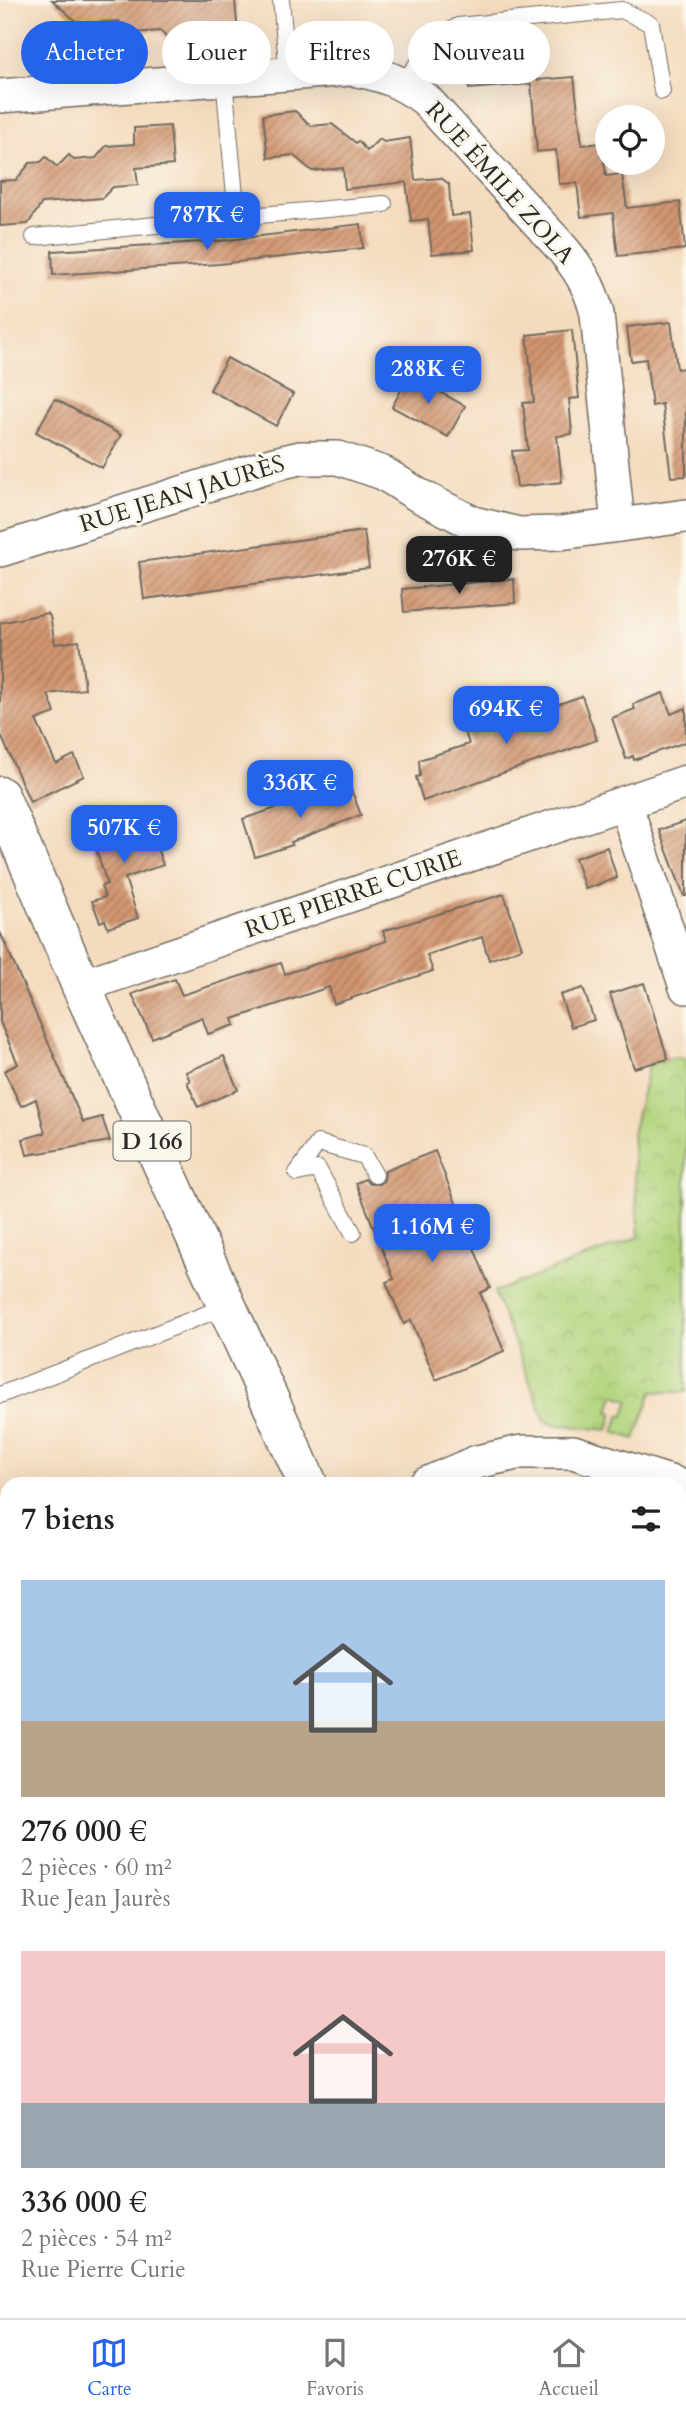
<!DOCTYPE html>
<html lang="fr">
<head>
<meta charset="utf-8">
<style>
  :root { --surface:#fff; --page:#f6f6f6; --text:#202124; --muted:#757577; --line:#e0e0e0; --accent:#2563eb }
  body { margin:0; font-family:Cardo,serif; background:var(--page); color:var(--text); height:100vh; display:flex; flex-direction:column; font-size:26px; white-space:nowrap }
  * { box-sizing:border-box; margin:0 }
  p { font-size:23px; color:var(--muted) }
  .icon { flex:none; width:38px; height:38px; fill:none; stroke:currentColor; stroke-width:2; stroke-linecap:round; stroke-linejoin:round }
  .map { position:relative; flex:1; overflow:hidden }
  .sheet { position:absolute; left:0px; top:1477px; width:686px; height:842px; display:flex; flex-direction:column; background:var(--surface); border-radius:21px 21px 0 0; box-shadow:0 7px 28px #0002 }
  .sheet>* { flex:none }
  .top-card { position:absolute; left:21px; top:21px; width:644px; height:63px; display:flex; gap:14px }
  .tools { position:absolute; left:595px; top:105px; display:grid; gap:14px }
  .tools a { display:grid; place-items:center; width:70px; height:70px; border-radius:50%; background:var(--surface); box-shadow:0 7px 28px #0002; font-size:35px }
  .price { position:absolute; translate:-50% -60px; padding:0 16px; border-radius:14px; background:var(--accent); color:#fff; font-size:23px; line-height:46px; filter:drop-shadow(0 2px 4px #0008) }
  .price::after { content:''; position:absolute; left:50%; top:42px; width:21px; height:16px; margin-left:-10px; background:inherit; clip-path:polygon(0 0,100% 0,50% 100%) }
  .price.active { background:#222; color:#fff }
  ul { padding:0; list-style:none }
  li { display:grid; align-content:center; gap:14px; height:371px; padding:0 21px }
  li span { display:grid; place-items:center; height:217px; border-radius:0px; color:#555 }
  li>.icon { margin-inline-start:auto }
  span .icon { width:126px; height:126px; fill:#fffc; stroke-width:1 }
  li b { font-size:30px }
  h2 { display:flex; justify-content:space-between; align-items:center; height:84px; padding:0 21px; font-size:30px }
  .chip { padding:0 24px; border-radius:32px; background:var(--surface); box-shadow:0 7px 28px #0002; font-size:24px; line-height:63px }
  .chip.active { background:var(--accent); color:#fff }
  .menu { display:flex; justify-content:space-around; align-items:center; height:98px; border-top:2px solid var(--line); background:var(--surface); font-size:19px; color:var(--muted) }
  .menu a { display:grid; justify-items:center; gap:4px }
  .menu .active { color:var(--accent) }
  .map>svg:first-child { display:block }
  .park { fill:url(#park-crowns); stroke:#6e8054; stroke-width:2 }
  .building { fill:url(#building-hatch) }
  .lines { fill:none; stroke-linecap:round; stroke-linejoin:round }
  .service-casing { stroke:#71695e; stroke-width:18 }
  .minor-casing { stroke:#71695e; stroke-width:36 }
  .tertiary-casing { stroke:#71695e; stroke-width:41 }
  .primary-casing { stroke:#71695e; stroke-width:41 }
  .service { stroke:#fff; stroke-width:16 }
  .minor { stroke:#fff; stroke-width:33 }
  .tertiary { stroke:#fff; stroke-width:38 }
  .primary { stroke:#fff; stroke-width:38 }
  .labels { text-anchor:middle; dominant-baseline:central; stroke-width:6; stroke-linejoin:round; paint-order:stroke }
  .shield { fill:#fbf7ec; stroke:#696865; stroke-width:2 }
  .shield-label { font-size:23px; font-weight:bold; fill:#2b2b2b }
  .street-label { font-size:24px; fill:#2b2b2b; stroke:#fbf7ec }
</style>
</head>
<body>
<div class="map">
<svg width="686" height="2318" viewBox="0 0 686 2318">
  <defs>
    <pattern id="park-crowns" width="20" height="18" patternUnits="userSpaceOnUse" patternTransform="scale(1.75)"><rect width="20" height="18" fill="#b1d47c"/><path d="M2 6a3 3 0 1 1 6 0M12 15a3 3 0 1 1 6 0" fill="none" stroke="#98b66b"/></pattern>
    <pattern id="building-hatch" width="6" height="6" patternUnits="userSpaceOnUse" patternTransform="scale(1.75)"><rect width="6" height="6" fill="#d29570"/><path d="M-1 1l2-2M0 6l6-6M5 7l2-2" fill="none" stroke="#ab7a5c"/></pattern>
  </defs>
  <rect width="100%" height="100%" fill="#fbf7ec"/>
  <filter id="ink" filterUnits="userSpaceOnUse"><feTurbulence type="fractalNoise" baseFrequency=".0143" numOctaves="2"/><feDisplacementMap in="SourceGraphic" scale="14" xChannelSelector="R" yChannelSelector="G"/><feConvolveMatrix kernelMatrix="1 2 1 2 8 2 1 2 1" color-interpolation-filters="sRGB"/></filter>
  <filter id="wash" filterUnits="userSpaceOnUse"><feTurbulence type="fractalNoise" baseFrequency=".00686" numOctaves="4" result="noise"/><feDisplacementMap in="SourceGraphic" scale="28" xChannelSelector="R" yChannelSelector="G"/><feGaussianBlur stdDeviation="1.57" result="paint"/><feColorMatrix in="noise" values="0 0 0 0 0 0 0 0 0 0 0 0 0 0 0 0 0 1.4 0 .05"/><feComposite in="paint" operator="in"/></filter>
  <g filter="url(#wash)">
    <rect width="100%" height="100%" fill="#f4dbbe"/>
    <g class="park">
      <path d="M676,1057L686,1059V1392H652L635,1439L614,1432L620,1415L624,1416L629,1400L614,1395L609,1411L613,1413L608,1430L551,1424L545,1420L494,1292L639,1237L632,1134L649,1064Z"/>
      <path d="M7,1758V2143L0,2149V1763Z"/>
    </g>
    <g id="blocks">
      <g class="building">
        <path d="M52,0H235L238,33L224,34L219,39L205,30L200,36L167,38L161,31L130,33L119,21L78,23Z"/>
        <path d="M533,37L537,80L574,77L582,145L602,143L606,176L622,174L627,208L680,202L685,249L618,256L613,213L581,217L577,183L559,184L556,150L537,152L531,84L469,89L463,43Z"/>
        <path d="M295,111L311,126L332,124L356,143L358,141L367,151L379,139L384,142L410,138L415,180L441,178L449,184L451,216L470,214L474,250L432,254L428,219L411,221L406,182L345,189L343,168L312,171L293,155L268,158L263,115Z"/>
        <path d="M170,126L173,165L136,168L138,185L113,187L102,198L42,203L28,224L0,226V181L16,180L30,163L41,162L46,157L57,167L69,155L74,160L96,158L106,146L134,144V128Z"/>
        <path d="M361,224L363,248L219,264L53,275L52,251L220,241Z"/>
        <path d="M671,322L677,369L686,368V476L671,477L662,404L652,406L646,359L631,361L627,327Z"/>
        <path d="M572,330L579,398L569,399L572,434L557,436L562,482L517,487L512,451L528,450L523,403L534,402L527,335Z"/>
        <path d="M227,358L293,394L276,426L210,390Z"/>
        <path d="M409,375L465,406L448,437L392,407Z"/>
        <path d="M55,399L121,435L102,468L36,432Z"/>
        <path d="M364,531L369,568L144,599L139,562Z"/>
        <path d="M514,579L515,603L404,612L402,589Z"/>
        <path d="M47,613L50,616L55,644L79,641L85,689L48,694L55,713L36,720L56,764L74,755L84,776L30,802L0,733V623Z"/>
        <path d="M663,693L671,714L686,708V742L634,760L633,756L626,759L612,718L635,709L633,704Z"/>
        <path d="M582,696L597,740L423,801L416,777L420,776L419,760L469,744L462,723L495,712L497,717L513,712L515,719Z"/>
        <path d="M349,784L361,815L291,842L292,845L255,857L243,819Z"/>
        <path d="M126,808L130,821L146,816L163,865L125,878L138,918L108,928L105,920L100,922L92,901L105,897L101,886L107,884L95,845L102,843L110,813Z"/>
        <path d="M686,821V896H684L659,830Z"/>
        <path d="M607,847L617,878L585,889L575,858Z"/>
        <path d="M504,894L522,948L489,960L482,937L427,955L433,971L334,1004L329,987L233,1019L235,1025L208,1034L202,1017L152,1038L132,994L175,979L182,995L281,963L285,974L386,941L383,931Z"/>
        <path d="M0,932L83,1122L102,1117L110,1141L27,1155L23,1139L45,1133L36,1099L21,1106L4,1071L18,1064L0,1022Z"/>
        <path d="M644,983L668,1059L634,1068L610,994Z"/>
        <path d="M583,988L594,1020L571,1027L560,995Z"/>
        <path d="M224,1056L238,1090L198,1107L187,1082L190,1081L186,1072Z"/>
        <path d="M435,1151L490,1288L480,1293L504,1351L436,1380L411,1320L404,1324L386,1282L394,1279L356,1183L365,1179L370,1184H380L384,1180L385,1171Z"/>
      </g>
    </g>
  </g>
  <g filter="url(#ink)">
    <use href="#blocks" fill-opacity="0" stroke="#71695e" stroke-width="2"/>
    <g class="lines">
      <defs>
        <g id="service">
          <path d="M281,0L288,74"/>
          <path d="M403,83L433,43L458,26L622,10L651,24L662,91"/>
          <path d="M237,217L384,204"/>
          <path d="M34,237L237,217L224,79"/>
          <path d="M297,1173L318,1143L364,1156L375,1175"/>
          <path d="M297,1173L318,1169L353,1233"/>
          <path d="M0,1395L227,1306"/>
        </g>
        <g id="minor">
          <path d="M0,96L351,69C382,74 400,81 425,99L560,246C578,267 591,287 597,314L618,525"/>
          <path d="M0,550L274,464L300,458H338L383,473L418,495L473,523L519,534L560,533L686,516"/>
          <path d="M625,803L686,987"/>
          <path d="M81,986L686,782"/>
          <path d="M426,1484L477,1462L521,1452H573L676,1484"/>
          <path d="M679,2105L682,2099L686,2055"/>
          <path d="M0,2174L7,2169"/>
        </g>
        <path id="tertiary" d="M577,2312V2318"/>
        <g id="primary">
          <path d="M0,796L81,986L308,1484"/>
          <path d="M663,2312L666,2318"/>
        </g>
      </defs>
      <use href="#service" class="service-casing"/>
      <use href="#minor" class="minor-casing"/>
      <use href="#tertiary" class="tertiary-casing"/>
      <use href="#primary" class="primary-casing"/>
      <use href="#service" class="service"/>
      <use href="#minor" class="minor"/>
      <use href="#tertiary" class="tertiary"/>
      <use href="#primary" class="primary"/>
    </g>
  </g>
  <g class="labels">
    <rect class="shield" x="113.5" y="1121.5" width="77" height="39" rx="5"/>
    <g class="shield-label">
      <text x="152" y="1141">D 166</text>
    </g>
    <g class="street-label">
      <text transform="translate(500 183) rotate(48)">RUE ÉMILE ZOLA</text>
      <text transform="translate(182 494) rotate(-17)">RUE JEAN JAURÈS</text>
      <text transform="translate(353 894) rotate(-19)">RUE PIERRE CURIE</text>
    </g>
  </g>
</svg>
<div class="tools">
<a><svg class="icon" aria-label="locate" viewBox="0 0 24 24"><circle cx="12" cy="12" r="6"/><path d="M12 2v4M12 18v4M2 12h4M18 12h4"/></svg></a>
</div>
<b class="price" style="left:207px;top:252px">787K €</b>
<b class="price" style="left:428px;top:406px">288K €</b>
<b class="price active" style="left:459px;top:596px">276K €</b>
<b class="price" style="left:506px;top:746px">694K €</b>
<b class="price" style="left:300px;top:820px">336K €</b>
<b class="price" style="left:124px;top:865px">507K €</b>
<b class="price" style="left:432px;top:1264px">1.16M €</b>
<div class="top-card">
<a class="chip active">Acheter</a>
<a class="chip">Louer</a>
<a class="chip">Filtres</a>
<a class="chip">Nouveau</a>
</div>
<section class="sheet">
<h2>7 biens<svg class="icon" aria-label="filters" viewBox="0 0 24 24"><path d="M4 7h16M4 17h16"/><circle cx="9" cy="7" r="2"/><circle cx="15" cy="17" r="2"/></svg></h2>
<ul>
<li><span style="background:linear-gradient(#a9c7e8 65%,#b9a48a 0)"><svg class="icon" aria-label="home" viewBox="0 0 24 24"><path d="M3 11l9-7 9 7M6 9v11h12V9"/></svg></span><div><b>276 000 €</b><p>2 pièces · 60 m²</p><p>Rue Jean Jaurès</p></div></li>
<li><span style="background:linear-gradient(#f6c9c9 70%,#9aa5b1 0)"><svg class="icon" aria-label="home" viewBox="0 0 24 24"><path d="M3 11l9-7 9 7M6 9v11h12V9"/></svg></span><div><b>336 000 €</b><p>2 pièces · 54 m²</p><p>Rue Pierre Curie</p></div></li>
</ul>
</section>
</div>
<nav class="menu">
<a class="active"><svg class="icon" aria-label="map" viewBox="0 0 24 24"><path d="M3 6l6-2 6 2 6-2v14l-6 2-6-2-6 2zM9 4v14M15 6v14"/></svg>Carte</a>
<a><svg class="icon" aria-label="saved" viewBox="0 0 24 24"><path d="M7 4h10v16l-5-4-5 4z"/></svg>Favoris</a>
<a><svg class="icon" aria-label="home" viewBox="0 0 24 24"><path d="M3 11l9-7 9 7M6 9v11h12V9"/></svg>Accueil</a>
</nav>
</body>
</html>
